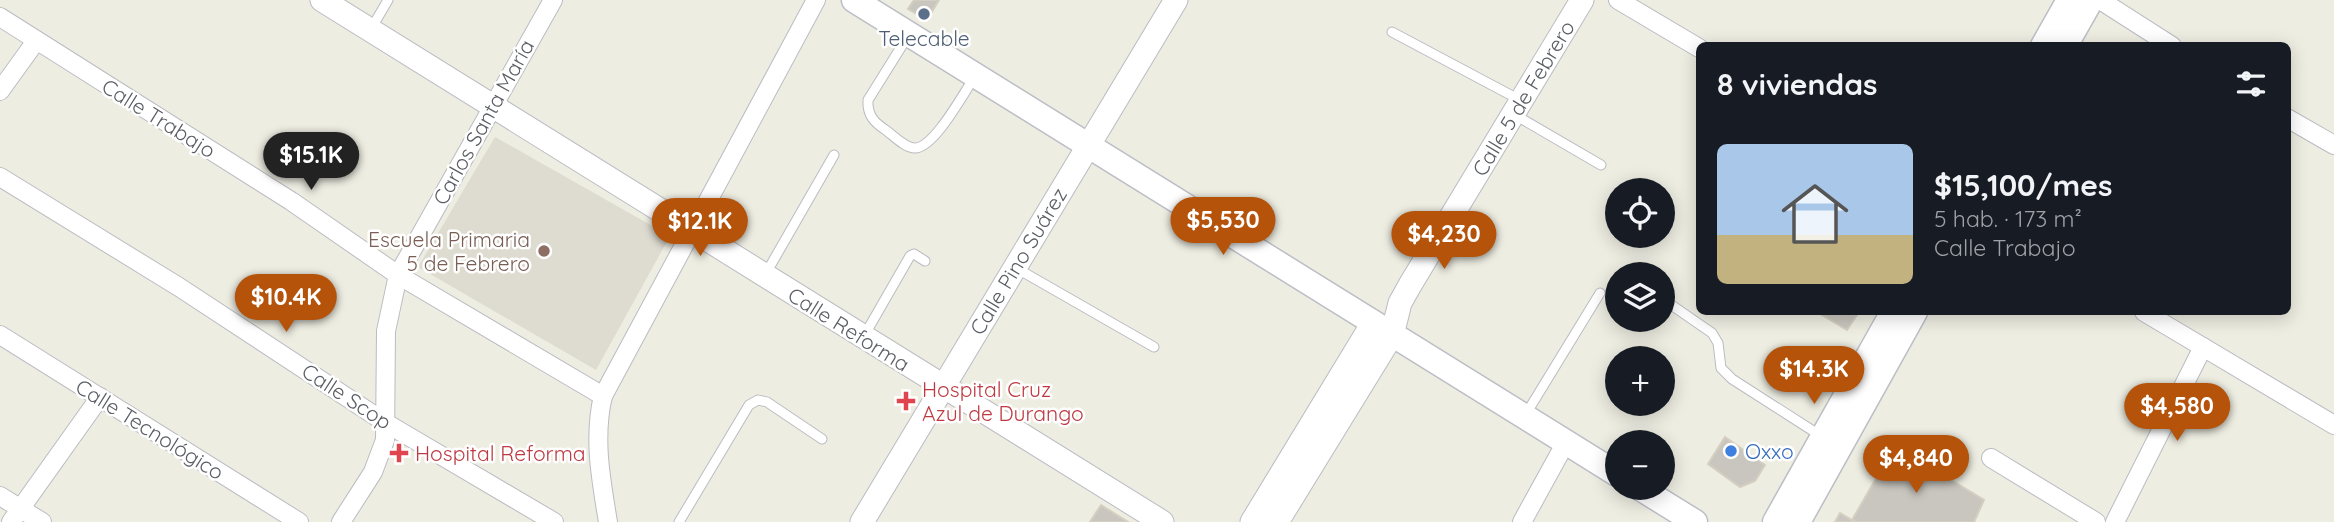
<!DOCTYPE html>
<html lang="es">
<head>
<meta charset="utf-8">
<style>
  :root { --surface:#171b24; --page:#20242c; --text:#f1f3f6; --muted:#9ea1a6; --accent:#b45309 }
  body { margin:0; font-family:Quicksand,sans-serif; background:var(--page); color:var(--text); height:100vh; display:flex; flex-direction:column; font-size:26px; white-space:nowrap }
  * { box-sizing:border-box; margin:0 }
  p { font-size:23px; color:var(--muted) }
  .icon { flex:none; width:38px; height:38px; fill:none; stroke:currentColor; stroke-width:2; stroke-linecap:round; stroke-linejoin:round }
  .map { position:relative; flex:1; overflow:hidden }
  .drawer { position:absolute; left:1696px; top:42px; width:595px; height:273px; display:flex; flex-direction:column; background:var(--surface); border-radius:10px; box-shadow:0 4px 18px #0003 }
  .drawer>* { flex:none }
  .buttons { position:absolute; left:1605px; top:178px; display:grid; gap:14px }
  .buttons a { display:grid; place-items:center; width:70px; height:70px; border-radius:50%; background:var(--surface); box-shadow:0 4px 18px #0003; font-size:35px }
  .price { position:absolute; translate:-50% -60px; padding:0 16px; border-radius:24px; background:var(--accent); color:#fff; font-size:23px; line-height:46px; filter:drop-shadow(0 2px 4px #0008) }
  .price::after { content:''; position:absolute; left:50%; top:42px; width:21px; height:16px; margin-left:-10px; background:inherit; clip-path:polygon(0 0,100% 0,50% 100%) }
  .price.current { background:#222; color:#fff }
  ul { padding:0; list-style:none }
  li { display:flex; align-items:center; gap:21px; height:175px; padding:0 21px }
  li span { display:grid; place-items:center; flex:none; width:196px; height:140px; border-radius:10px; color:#555 }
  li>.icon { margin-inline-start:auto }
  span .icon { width:84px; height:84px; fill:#fffc; stroke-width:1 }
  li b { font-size:30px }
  h2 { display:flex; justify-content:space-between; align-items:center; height:84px; padding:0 21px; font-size:30px }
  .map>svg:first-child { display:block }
  .education { fill:#dedcd1 }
  .building { fill:#c9c6bf; stroke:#d4cfc0; stroke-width:2 }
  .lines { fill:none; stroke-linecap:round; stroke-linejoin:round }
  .service-casing { stroke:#babcc2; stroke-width:11 }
  .minor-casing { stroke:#babcc2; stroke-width:20 }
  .tertiary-casing { stroke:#babcc2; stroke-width:25 }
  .secondary-casing { stroke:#bbbec5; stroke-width:27 }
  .service { stroke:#fff; stroke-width:9 }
  .minor { stroke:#fff; stroke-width:18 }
  .tertiary { stroke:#fff; stroke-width:23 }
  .secondary { stroke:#fff; stroke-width:24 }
  .service-dot { fill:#5c6f8a; stroke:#fff; stroke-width:2.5 }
  .education-dot { fill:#8d6e63; stroke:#fff; stroke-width:2.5 }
  .health-dot { fill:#e0444e; stroke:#fff; stroke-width:2.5 }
  .shop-dot { fill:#3f7fe0; stroke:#fff; stroke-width:2.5 }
  .labels { text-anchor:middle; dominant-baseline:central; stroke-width:5; stroke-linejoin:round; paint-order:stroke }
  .service-label { font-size:21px; fill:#4e5e75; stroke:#fff }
  .street-label { font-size:21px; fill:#5a5e64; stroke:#fff }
  .education-label { font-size:21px; fill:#785e54; stroke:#fff; text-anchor:end }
  .health-label { font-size:21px; fill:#be3a42; stroke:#fff; text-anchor:start }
  .shop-label { font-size:21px; fill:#366cbe; stroke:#fff; text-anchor:start }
</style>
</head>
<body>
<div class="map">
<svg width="2334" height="522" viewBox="0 0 2334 522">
  <rect width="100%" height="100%" fill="#eeede2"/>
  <path class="education" d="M495,137L670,236L596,370L418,267Z"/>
  <g class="building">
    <path d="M914,0H939L927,20L908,9Z"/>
    <path d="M1817,312H1859L1847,330Z"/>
    <path d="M1725,437L1765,465L1755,481L1740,487L1708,464Z"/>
    <path d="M1895,446L1984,500L1974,522H1856L1852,520Z"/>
    <path d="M1101,505L1128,522H1090Z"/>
    <path d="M1840,513L1852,520L1856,522H1835Z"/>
  </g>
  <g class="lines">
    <defs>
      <g id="service">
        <path d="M371,29L388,0"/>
        <path d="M1392,32L1520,100"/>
        <path d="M908,36L868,100C867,116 875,123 887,131C894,136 905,148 915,148C934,148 963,94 974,78"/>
        <path d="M1515,115L1601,165"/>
        <path d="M1016,268L1154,347"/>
        <path d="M765,275L834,155"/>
        <path d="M1670,304L1712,333L1718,343L1721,368L1732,379L1821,436"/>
        <path d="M864,336L910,256L914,254L925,261"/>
        <path d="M1526,414L1600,293"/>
        <path d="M679,522L749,405L758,400L767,402L822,439"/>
      </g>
      <g id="minor">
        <path d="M1618,0L1699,48"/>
        <path d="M2100,0L2172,46"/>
        <path d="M0,17L291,201L398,275L603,396"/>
        <path d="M0,91L36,41"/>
        <path d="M2287,118L2334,145"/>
        <path d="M0,177L179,287L386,423L554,522"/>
        <path d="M2144,312L2334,425"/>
        <path d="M0,335L299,522"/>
        <path d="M1991,458L2096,522"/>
        <path d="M0,496L42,522"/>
        <path d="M11,522L100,397"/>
        <path d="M341,522L373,472L385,440L386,331L398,275L553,0"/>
        <path d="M608,522C601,480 593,438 603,396L816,0"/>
        <path d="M1522,522L1566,442"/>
        <path d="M2115,522L2203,347"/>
      </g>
      <g id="tertiary">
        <path d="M322,0L1162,522"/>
        <path d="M862,522L1176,0"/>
        <path d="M1252,522L1373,323"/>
        <path d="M1277,522L1392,335L1400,303L1410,285L1582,0"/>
      </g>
      <g id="secondary">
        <path d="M854,0L1617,474"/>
        <path d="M2043,46L2069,0"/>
        <path d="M2065,46L2091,0"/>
        <path d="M1640,488L1695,522"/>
        <path d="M1775,522L1893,312"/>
        <path d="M1798,522L1915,312"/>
      </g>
    </defs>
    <use href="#service" class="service-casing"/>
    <use href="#minor" class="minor-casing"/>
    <use href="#tertiary" class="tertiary-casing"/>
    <use href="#secondary" class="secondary-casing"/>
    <use href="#service" class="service"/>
    <use href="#minor" class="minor"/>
    <use href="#tertiary" class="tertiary"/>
    <use href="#secondary" class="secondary"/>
  </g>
  <circle class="service-dot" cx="924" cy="14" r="7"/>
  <circle class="education-dot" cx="544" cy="251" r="7"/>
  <g class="health-dot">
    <path d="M902.5 390.5h7v7h7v7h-7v7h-7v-7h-7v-7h7z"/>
    <path d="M395.5 442.5h7v7h7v7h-7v7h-7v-7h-7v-7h7z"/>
  </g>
  <circle class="shop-dot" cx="1731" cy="451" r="7"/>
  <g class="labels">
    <g class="service-label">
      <text x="924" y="38">Telecable</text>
    </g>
    <g class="street-label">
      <text transform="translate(1523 98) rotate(-59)">Calle 5 de Febrero</text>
      <text transform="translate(159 118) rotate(32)">Calle Trabajo</text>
      <text transform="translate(483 122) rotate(-61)">Carlos Santa María</text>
      <text transform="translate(1018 261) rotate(-59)">Calle Pino Suárez</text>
      <text transform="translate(849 329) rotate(32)">Calle Reforma</text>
      <text transform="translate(347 396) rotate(33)">Calle Scop</text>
      <text transform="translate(150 429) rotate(32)">Calle Tecnológico</text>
    </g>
    <g class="education-label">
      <text x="530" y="239">Escuela Primaria<tspan x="530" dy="24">5 de Febrero</tspan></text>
    </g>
    <g class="health-label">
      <text x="922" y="389">Hospital Cruz<tspan x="922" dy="24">Azul de Durango</tspan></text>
      <text x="415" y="453">Hospital Reforma</text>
    </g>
    <g class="shop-label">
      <text x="1745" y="451">Oxxo</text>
    </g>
  </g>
</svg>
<div class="buttons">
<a><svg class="icon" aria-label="locate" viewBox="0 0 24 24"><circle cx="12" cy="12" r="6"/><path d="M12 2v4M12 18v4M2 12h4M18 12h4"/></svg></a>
<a><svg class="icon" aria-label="layers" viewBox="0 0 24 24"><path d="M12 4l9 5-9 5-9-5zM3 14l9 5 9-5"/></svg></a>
<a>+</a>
<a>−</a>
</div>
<b class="price current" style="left:311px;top:192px">$15.1K</b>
<b class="price" style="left:1223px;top:257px">$5,530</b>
<b class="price" style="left:700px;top:258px">$12.1K</b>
<b class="price" style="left:1444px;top:271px">$4,230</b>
<b class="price" style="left:286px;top:334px">$10.4K</b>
<b class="price" style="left:1814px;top:406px">$14.3K</b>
<b class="price" style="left:2177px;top:443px">$4,580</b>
<b class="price" style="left:1916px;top:495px">$4,840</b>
<section class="drawer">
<h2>8 viviendas<svg class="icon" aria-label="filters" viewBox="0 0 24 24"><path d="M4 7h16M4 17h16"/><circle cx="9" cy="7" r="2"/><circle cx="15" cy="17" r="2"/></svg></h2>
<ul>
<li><span style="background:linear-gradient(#a9c7e8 65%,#c2b280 0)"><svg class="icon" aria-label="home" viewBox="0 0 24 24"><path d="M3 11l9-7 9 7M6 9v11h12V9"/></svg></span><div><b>$15,100/mes</b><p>5 hab. · 173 m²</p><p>Calle Trabajo</p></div></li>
</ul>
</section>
</div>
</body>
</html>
